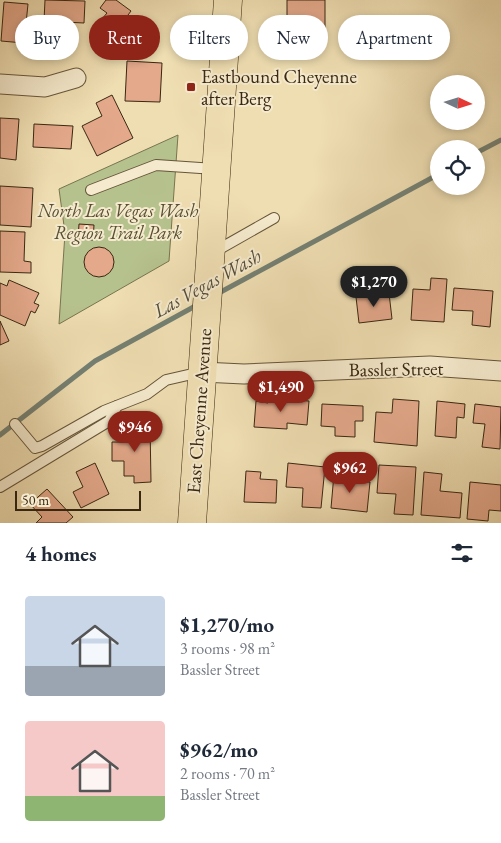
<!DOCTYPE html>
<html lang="en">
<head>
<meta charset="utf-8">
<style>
  :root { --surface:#fff; --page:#f2f2f3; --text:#1f2937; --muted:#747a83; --accent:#8f2418 }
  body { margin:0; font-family:"EB Garamond",serif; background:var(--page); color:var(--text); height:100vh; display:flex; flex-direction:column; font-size:19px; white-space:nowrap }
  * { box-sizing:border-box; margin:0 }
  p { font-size:16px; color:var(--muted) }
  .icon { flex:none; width:28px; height:28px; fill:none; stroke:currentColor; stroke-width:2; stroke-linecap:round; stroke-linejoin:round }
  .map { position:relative; height:523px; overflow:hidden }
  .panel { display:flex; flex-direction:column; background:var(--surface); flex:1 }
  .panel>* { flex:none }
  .banner { position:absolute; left:15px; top:15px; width:471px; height:45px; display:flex; gap:10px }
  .needle { width:32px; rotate:94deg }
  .fabs { position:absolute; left:430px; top:75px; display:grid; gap:10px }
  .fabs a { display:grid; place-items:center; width:55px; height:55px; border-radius:50%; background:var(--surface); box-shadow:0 2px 8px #0003; font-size:25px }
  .scale { position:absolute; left:15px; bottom:12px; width:126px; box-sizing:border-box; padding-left:5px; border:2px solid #392712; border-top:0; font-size:14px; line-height:18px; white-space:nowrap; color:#392712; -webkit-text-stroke:4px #f5eacd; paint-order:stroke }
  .price { position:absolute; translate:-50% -42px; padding:0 11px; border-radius:18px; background:var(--accent); color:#fff; font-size:16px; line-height:32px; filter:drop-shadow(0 1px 2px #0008) }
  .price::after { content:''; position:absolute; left:50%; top:30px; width:15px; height:11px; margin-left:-8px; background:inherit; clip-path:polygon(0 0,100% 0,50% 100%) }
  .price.on { background:#222; color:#fff }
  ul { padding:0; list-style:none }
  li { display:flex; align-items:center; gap:15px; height:125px; padding:0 25px }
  li span { display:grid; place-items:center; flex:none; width:140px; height:100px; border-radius:5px; color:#555 }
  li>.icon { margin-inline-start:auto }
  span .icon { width:60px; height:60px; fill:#fffc; stroke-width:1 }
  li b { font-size:21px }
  h2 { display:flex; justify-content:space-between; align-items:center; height:60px; padding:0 25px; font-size:21px }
  .chip { padding:0 18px; border-radius:22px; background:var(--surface); box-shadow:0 2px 8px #0003; font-size:18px; line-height:45px }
  .chip.on { background:var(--accent); color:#fff }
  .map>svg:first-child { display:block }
  .green { fill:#b6c28e; stroke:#787450 }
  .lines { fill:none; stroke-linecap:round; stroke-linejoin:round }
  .stream { stroke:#748073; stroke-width:5 }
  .building { fill:#e4a98b; stroke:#392712 }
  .service-casing { stroke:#66553a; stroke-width:12 }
  .minor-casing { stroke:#66553a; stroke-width:21 }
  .primary-casing { stroke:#392712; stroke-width:29 }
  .service { stroke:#f5eacd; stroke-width:10 }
  .minor { stroke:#f5eacd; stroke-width:19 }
  .primary { stroke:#efdeb2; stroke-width:28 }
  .poi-dot { fill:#8f2418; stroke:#f5eacd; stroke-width:2 }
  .labels { text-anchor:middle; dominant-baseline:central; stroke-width:4; stroke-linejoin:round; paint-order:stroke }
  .poi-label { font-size:19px; fill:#392712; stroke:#f5eacd; text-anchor:start }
  .park-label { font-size:19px; font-style:italic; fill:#584e31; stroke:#f5eacd }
  .street-label { font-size:19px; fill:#392712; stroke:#f5eacd }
  .water-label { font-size:20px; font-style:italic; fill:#524c3a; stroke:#f5eacd }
</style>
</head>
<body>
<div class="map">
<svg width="501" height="523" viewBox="0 0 501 523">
  <rect width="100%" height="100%" fill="#efdeb2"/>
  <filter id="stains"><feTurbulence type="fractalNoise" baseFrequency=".004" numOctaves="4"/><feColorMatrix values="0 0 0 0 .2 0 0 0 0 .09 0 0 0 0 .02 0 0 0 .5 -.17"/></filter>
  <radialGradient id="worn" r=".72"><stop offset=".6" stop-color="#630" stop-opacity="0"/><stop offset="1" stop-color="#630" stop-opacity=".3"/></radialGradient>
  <path class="green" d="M178,135L169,261L59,324L65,233L59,189Z"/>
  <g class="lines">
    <g class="stream">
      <path d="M476,153L501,140"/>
      <path d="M217,294L439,174"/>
      <path d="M0,435L95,361L199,304"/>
    </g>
  </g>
  <g class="building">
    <path d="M45,0L85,1L84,23L44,21Z"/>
    <path d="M106,0H116L131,11L125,19L143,33L129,51L96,26L107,13L100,8Z"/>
    <path d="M287,0H325V45L287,44Z"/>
    <path d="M4,2L28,4L24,43L1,41Z"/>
    <path d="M127,61L162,63L160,102L125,101Z"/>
    <path d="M112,95L133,138L97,156L82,126L102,116L96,103Z"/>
    <path d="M0,118L19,119L16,160L0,158Z"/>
    <path d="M34,124L73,126L71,149L33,147Z"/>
    <path d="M0,186L33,188L31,227L0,225Z"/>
    <path d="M79,224L94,225L93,240L78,239Z"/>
    <path d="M0,231L25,232L24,261L31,262V273L0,272Z"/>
    <circle cx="99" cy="262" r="15"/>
    <path d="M431,278L447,279L444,322L411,320L413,289L430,290Z"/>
    <path d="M9,280L39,293L34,303L39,305L35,313L31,311L25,326L0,315V283L7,286Z"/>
    <path d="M454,288L493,291L490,327L472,325L473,311L452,310Z"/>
    <path d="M389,293L392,319L359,323L356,297Z"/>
    <path d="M0,321L9,341L0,345Z"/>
    <path d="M269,398L309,401L307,425L287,423V429L254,427L256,401L268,403Z"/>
    <path d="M393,399L419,401L417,446L374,442L376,412L392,413Z"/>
    <path d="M437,401L465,404L464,418L457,417L456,438L435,436Z"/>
    <path d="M322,404L363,406V421H355V437L335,436V427L321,426Z"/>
    <path d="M475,404L501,407L500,449L482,447L485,424L473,423Z"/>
    <path d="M150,426L151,482L134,483V476H124V461H112V442H123L122,427Z"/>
    <path d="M95,463L109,494L81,508L73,492L83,487L76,472Z"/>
    <path d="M288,463L325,467L321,508L302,507L303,488L286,487Z"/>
    <path d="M379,465L416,467L413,515L394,514L396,494L377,493Z"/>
    <path d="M246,471L261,472L260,479L277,480L276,503L244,502Z"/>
    <path d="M424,472L442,474L440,491L462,493L460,518L421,515Z"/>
    <path d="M334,474L354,476L353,481L370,482L367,512L331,508Z"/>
    <path d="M470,482L501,485V511L489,510L488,521L467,519Z"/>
    <path d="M47,489L73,517L66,523H36L42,517L30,504Z"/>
  </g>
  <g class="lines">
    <defs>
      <g id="service">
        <path d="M91,190L156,165L215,169"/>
        <path d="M214,252L274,218"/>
        <path d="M15,424L35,448L42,446L104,411L147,394L166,380L201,372"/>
        <path d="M0,487L109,421L117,406"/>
      </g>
      <g id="minor">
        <path d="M0,84L45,87L76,78"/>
        <path d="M202,372L244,374L430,366L501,371"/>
      </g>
      <path id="primary" d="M192,523L228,0"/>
    </defs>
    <use href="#service" class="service-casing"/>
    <use href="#minor" class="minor-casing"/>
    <use href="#primary" class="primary-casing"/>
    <use href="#service" class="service"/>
    <use href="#minor" class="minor"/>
    <use href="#primary" class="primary"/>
  </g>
  <rect class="poi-dot" x="186" y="82" width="10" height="10" rx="2.5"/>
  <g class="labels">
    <g class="poi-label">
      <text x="201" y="76">Eastbound Cheyenne<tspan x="201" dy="22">after Berg</tspan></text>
    </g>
    <g class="park-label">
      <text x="118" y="210">North Las Vegas Wash<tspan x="118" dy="22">Region Trail Park</tspan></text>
    </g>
    <g class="street-label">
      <text transform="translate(396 369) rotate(-1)">Bassler Street</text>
      <text transform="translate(199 411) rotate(-86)">East Cheyenne Avenue</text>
    </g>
    <g class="water-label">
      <text transform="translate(207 283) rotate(-29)">Las Vegas Wash</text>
    </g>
  </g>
  <rect width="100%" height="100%" filter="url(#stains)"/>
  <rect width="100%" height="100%" fill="url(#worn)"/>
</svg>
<div class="fabs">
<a><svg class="needle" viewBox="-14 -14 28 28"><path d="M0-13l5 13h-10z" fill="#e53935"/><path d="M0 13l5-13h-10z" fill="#747a83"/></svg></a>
<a><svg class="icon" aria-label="locate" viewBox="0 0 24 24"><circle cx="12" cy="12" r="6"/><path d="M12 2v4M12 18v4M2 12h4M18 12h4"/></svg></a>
</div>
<div class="scale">50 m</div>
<b class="price on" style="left:374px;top:308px">$1,270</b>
<b class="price" style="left:281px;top:413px">$1,490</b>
<b class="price" style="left:135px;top:453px">$946</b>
<b class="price" style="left:350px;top:494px">$962</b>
<div class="banner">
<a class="chip">Buy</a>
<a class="chip on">Rent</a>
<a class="chip">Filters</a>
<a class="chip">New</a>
<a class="chip">Apartment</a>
</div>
</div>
<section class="panel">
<h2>4 homes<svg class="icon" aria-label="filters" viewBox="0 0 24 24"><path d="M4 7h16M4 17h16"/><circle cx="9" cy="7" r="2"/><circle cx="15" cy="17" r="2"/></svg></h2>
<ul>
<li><span style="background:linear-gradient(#c9d6e8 70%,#9aa5b1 0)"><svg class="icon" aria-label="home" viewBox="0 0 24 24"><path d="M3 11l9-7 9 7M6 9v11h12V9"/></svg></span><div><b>$1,270/mo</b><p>3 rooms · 98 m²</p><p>Bassler Street</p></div></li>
<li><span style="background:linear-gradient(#f6c9c9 75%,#8fb573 0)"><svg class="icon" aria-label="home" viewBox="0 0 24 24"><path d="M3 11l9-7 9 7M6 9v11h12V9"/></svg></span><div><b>$962/mo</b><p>2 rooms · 70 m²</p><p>Bassler Street</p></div></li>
</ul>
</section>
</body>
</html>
